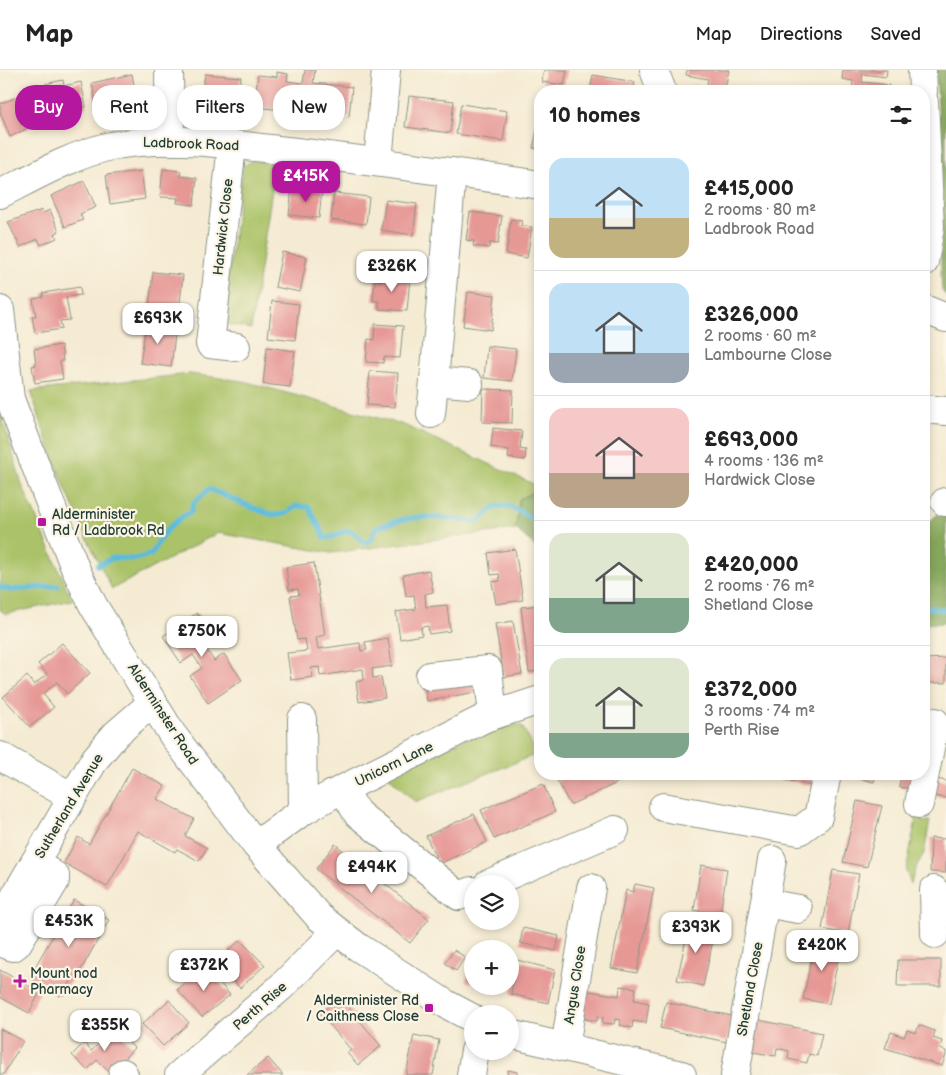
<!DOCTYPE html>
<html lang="en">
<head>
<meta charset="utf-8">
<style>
  :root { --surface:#fff; --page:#f2f2f2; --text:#222; --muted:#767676; --line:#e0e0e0; --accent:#b5179e }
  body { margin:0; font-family:"Balsamiq Sans",sans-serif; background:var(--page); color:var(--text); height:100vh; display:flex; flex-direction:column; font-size:19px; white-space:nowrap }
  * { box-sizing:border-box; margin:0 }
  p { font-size:16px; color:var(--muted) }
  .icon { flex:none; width:28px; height:28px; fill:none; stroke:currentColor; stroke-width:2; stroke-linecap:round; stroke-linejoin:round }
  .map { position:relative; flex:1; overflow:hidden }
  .details { position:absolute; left:534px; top:15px; width:396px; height:695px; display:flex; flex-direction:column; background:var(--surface); border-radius:20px; box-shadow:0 2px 8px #0003 }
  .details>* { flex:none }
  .banner { position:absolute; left:15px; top:15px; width:444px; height:45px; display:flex; gap:10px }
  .tools { position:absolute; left:464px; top:805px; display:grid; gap:10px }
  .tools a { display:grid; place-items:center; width:55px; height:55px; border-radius:50%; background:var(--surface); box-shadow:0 2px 8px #0003; font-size:25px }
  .price { position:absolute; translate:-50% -42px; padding:0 11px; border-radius:10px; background:#fff; color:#222; font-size:16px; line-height:32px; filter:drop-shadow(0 1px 2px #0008) }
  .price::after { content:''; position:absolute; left:50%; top:30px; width:15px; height:11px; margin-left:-8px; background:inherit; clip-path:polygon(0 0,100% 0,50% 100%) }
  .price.on { background:var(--accent); color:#fff }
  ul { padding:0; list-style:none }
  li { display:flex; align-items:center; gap:15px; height:125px; padding:0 15px }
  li+li { border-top:1px solid var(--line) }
  li span { display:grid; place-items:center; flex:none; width:140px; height:100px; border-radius:15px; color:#555 }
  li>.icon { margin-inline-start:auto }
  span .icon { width:60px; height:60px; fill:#fffc; stroke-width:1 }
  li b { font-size:21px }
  h2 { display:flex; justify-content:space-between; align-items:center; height:60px; padding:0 15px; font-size:21px }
  .chip { padding:0 18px; border-radius:20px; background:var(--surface); box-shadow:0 2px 8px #0003; font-size:18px; line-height:45px }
  .chip.on { background:var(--accent); color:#fff }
  header { display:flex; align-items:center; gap:30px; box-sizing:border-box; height:70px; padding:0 25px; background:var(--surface); border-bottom:1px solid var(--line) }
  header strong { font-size:24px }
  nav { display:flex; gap:28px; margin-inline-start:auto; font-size:18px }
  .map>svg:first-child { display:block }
  .green { fill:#aac268; stroke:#64804e }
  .forest { fill:#87a85c; stroke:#537248 }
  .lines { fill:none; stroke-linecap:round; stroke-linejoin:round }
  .stream { stroke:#5bbbd9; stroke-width:5.5 }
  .building { fill:#e69895 }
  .minor-casing { stroke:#8a9484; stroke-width:30 }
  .minor { stroke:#fff; stroke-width:28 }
  .poi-dot { fill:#b5179e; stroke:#fcf5e5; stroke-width:2 }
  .labels { text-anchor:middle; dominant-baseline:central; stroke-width:4.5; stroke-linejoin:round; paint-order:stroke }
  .street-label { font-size:14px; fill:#1f3d34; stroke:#fcf5e5 }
  .poi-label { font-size:14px; fill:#1f3d34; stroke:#fcf5e5; text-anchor:start }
</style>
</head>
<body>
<header>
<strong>Map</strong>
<nav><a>Map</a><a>Directions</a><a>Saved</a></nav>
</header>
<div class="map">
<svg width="946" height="1005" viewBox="0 0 946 1005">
  <rect width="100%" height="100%" fill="#fcf5e5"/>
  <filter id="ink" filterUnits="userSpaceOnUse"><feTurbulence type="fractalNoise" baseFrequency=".02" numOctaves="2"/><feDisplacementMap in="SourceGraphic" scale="10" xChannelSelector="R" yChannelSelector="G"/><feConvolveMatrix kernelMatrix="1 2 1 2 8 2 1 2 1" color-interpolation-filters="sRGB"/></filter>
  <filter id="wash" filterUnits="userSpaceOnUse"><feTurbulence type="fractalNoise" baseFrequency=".0096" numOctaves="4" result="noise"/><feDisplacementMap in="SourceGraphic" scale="20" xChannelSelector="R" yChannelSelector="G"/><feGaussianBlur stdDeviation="1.12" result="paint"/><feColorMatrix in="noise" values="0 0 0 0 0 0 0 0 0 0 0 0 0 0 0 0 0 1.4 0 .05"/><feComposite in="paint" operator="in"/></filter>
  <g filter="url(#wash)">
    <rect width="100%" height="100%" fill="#f5ebd3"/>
    <g class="green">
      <path d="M252,91L276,93L251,259L230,255L223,248L243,96Z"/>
      <path d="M190,304L243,311L404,355L540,417V419L520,429L516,459L331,483L218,463L112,519C79,455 52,390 31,321Z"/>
      <path d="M0,340L22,415L72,530L6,544L0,540Z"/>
      <path d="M504,651L522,656L537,684L415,732L387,705Z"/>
      <path d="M917,744H923L922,752L930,751L924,783L915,799L911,814L906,801Z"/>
    </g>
    <g class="forest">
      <path d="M936,0H946V226L942,220L941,204V86Z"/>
      <path d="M540,419V481L516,459L519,429Z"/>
      <path d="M943,439L946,440V553L924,554V457Z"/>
    </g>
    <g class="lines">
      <g class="stream">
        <path d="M98,495L113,488L136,489L152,484C160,465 173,451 191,442L193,433L209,419C223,424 268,447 279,445C286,445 291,440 296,436L309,437L325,468C335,468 345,458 352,462C357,465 361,470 365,473L371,470L375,459C412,442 437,447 475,452C484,449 484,446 491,440C504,428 531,446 540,457"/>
        <path d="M0,517L11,520L58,516"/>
        <path d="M924,537L946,540"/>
      </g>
    </g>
    <g id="blocks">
      <g class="building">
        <path d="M305,0H315L313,13L352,17L349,47L304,42L306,28L294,26L292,41L254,37L258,5L277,7V2L288,4L287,11L303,13Z"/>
        <path d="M544,0H567L564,15L542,12Z"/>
        <path d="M687,0H729L725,18L707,15L708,9L686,5Z"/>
        <path d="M843,0H887L886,7L863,4L862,12L889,15V21H852L853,11L842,9Z"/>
        <path d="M132,4L137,32L101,40L100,34H96L92,13Z"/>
        <path d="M205,4L241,7L237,39L200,35Z"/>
        <path d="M593,5L635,12L633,21H590Z"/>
        <path d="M63,10L64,16L81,12L86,37L53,48L45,14Z"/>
        <path d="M693,15L720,20V21H692Z"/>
        <path d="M31,21L44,50L10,67L0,42V34Z"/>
        <path d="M409,26L454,31L450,63L405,57Z"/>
        <path d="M461,34L507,41L503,71L456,64Z"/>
        <path d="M538,55H540V79L533,78Z"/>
        <path d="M163,99L181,101L180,106L197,108L194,135L177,133L178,128L160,127Z"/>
        <path d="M141,101L145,129L110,134L106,105Z"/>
        <path d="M84,111L96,137L80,144L83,150L65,157L51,126Z"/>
        <path d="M292,117L322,120L319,148L289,145Z"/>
        <path d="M334,123L369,127L366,154L331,150Z"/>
        <path d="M386,130L417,134L413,165L381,160Z"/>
        <path d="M42,140L43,143L50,140L59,161L55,164L57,168L41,175L38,169L20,177L8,152Z"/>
        <path d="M470,142L502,146L498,174L490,173L489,178L482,177L473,176L474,171L466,170Z"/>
        <path d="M511,149L522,151L521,156L532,157L527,188L506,184Z"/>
        <path d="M282,182L307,187L300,222L275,217Z"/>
        <path d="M153,202L183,205L179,241L149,237Z"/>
        <path d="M382,205L410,208L407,241L379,239V231H373L375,210L381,211Z"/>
        <path d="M80,217L81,225L66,227L70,250L60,251L62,259L35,263L32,246H36L33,229L43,227V223Z"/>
        <path d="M468,222L495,225L491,260L463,256Z"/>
        <path d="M272,231L299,234L295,270L268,267Z"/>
        <path d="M146,254L176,257L171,297L140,293Z"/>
        <path d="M375,254L403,256L400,288L384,287L383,293L366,292L368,269L374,270Z"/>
        <path d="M61,275L63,291H60L63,309L35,313L32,296L36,295L34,279Z"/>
        <path d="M487,276L516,279L512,311L484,308Z"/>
        <path d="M267,277L295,281L290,317L263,314Z"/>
        <path d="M370,301L398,303L395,337L367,335Z"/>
        <path d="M483,319L513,320L512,353L482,352Z"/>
        <path d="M493,358L522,361L520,379L526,380L525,390L508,388L509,380L491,377Z"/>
        <path d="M515,479L523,530L496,534L492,512L500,511L499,504L491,505L488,483Z"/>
        <path d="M314,493L325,565L316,567L318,579L360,573L361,581L367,580L365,572L388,568L392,596L372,599L373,608L381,607L385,628L359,632L356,612L364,610L363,599L320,606L319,597L311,598L313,607L291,610L287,583L307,581L305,569L297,570L290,526L299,525L298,519L289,520L286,497Z"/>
        <path d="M429,500L433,522L425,524L426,537L447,535L450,561L429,564L428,556L421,557L422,565L400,569L396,542L416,539L414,525L406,526L403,505Z"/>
        <path d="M540,535V601L529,602L521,537Z"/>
        <path d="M197,543L215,570L205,577L214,591L224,584L242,610L208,633L190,606L202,598L193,585L181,593L163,566Z"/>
        <path d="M513,551L522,604L504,607L495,554Z"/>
        <path d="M62,573L90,603L67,624L57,612L43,624L54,637L30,657L3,627L27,606L34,615L47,604L38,594Z"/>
        <path d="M946,588V613H925L924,589Z"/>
        <path d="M484,603L487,620L427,631L424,614Z"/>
        <path d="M132,698L165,716L157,729L194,749L185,766L207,778L199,791L177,779L175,782L138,761L107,817L64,793L78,767L89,774Z"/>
        <path d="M565,704H615L619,712L570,735L556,708Z"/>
        <path d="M772,704H816L813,716L771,707Z"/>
        <path d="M853,704H876L874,712L853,707Z"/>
        <path d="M894,704H918L915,720L899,717L901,706Z"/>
        <path d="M932,708L946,711V728L929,725Z"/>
        <path d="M543,714L555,742L494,769L481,740Z"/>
        <path d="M857,731L882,736L867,797L843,792Z"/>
        <path d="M474,744L487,772L439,794L426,766Z"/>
        <path d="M931,768L946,769V803L930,802Z"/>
        <path d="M335,774L429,849L410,873L316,799Z"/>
        <path d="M701,795L727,799L720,845L694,840Z"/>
        <path d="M833,800L859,804L848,864L822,859Z"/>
        <path d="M635,814L654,818L637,903L611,898L626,820L633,822Z"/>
        <path d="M74,830L109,850L82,898L60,926L29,907Z"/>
        <path d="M690,851L716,857L703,916L677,910Z"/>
        <path d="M523,858L559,866L556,881L520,873Z"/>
        <path d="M240,870L265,895L240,918L222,898L234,886L228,881Z"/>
        <path d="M815,870L841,875L829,934L803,929Z"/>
        <path d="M454,880L465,887L456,901L445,893Z"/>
        <path d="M472,882V913L466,911Z"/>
        <path d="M517,890L555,900L548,933L511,924Z"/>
        <path d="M898,890H941V916H897Z"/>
        <path d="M205,896L230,925L202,947L177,920Z"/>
        <path d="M0,900L40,922L29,943L0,927Z"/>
        <path d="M620,916L636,918L634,930L649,933L646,953L633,951L632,958L620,955L621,950L615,949L614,954L602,953L603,947L598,946L597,951L585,949L586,943L581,942L584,920L619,926Z"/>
        <path d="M340,927L381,976L358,995L347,983L351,980L320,943Z"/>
        <path d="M169,930L189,953L163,976L142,954Z"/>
        <path d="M666,932L732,946L727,972L660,958Z"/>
        <path d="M754,949L822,963L817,986L809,984L807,993L788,989L789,981L777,978L776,986L753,982L755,974L749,973Z"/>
        <path d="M919,955L935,961L933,968L942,971L940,979L946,981V985L942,996L885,978L891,962L904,967L907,960L916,963Z"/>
        <path d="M0,959L23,971L3,1005H0Z"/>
        <path d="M116,959L134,978L110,1003L97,990L87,1000L72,985L84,973L91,981Z"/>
        <path d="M414,965L439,970L433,1005H406Z"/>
        <path d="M268,988L283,1005H247L254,999Z"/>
        <path d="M508,1000L517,1002V1005H507Z"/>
      </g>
    </g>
  </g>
  <g filter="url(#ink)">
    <use href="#blocks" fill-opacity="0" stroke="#8a9484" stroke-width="1"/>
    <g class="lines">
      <defs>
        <g id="minor">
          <path d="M169,0L170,71"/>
          <path d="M654,0L662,21"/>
          <path d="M922,0L923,21"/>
          <path d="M924,32L930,157L924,192"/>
          <path d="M232,75L210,274L236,277"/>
          <path d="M378,92L386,0"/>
          <path d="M452,102L434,311L469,314"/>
          <path d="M0,124C36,106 72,85 111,76C171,64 236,75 296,82C377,92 459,103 540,115"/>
          <path d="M924,239L946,248"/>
          <path d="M0,240L10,329L75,498L93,535L172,664L256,775L319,847L358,877L446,934L472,948"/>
          <path d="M924,339L946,341"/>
          <path d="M431,344L434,311"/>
          <path d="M945,432H946"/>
          <path d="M430,606L488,600L493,645"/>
          <path d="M302,649L303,741"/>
          <path d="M0,686L72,727"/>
          <path d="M343,719L357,743L459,826L472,821"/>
          <path d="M919,734L935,652"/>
          <path d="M663,737L799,761L818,747L827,704"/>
          <path d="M256,775L303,741L329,726L485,648L540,630"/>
          <path d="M488,814L615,760"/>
          <path d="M934,820L935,864"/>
          <path d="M765,833L798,839"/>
          <path d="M0,852L95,689L116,664L153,632"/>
          <path d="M0,872L13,877L17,874L55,811V806L35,792"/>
          <path d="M510,964L682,1005"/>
          <path d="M565,977L591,818"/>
          <path d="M123,1003L124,1005"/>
          <path d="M179,1005L280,918L336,862"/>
          <path d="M471,1005L475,981"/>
          <path d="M735,1005L772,790"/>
        </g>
      </defs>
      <use href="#minor" class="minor-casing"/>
      <use href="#minor" class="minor"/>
    </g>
  </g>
  <g class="poi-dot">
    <rect x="37" y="447" width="10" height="10" rx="2.5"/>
    <path d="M17.5 903.5h5v5h5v5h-5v5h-5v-5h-5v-5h5z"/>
    <rect x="424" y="933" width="10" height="10" rx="2.5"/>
  </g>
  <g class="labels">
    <g class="street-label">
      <text transform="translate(191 74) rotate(2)">Ladbrook Road</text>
      <text transform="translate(223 157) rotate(-84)">Hardwick Close</text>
      <text transform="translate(163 644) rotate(57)">Alderminster Road</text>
      <text transform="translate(394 694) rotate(-26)">Unicorn Lane</text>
      <text transform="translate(69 736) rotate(-59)">Sutherland Avenue</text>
      <text transform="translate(575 915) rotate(-81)">Angus Close</text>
      <text transform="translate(750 919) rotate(-80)">Shetland Close</text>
      <text transform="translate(260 936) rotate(-41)">Perth Rise</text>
    </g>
    <g class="poi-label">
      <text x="52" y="444">Alderminister<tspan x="52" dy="16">Rd / Ladbrook Rd</tspan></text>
      <text x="30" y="903">Mount nod<tspan x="30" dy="16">Pharmacy</tspan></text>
      <text x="419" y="930" text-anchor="end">Alderminister Rd<tspan x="419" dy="16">/ Caithness Close</tspan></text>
    </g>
  </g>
</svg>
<div class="tools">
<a><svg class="icon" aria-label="layers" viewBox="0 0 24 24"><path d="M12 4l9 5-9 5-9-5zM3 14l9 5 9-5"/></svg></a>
<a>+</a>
<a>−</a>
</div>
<b class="price on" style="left:306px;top:133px">£415K</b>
<b class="price" style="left:392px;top:223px">£326K</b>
<b class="price" style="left:158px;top:275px">£693K</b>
<b class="price" style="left:202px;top:588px">£750K</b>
<b class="price" style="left:372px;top:824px">£494K</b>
<b class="price" style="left:69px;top:878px">£453K</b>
<b class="price" style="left:696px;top:884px">£393K</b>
<b class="price" style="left:822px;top:902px">£420K</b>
<b class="price" style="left:204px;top:922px">£372K</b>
<b class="price" style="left:105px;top:982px">£355K</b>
<div class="banner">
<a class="chip on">Buy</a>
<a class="chip">Rent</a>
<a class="chip">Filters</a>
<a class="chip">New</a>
</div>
<section class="details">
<h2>10 homes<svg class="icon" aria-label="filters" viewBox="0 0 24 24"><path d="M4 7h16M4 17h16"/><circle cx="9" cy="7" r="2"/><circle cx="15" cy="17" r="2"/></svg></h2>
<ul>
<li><span style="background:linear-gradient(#bfe0f5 60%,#c2b280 0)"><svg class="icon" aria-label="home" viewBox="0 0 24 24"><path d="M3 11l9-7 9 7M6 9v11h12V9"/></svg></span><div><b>£415,000</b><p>2 rooms · 80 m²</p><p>Ladbrook Road</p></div></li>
<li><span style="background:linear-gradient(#bfe0f5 70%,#9aa5b1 0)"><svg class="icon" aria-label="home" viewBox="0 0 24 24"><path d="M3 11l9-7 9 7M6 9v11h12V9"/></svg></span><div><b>£326,000</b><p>2 rooms · 60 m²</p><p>Lambourne Close</p></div></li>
<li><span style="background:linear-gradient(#f6c9c9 65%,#b9a48a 0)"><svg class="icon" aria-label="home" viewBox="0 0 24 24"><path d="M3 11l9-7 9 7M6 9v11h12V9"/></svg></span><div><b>£693,000</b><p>4 rooms · 136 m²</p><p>Hardwick Close</p></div></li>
<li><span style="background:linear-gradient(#dfe7d0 65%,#7fa58c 0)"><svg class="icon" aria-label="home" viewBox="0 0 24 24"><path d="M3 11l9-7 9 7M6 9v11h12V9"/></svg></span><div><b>£420,000</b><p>2 rooms · 76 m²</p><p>Shetland Close</p></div></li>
<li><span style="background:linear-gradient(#dfe7d0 75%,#7fa58c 0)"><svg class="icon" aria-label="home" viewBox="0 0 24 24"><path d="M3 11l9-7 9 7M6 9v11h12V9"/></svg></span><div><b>£372,000</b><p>3 rooms · 74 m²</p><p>Perth Rise</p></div></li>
</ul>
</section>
</div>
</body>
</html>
